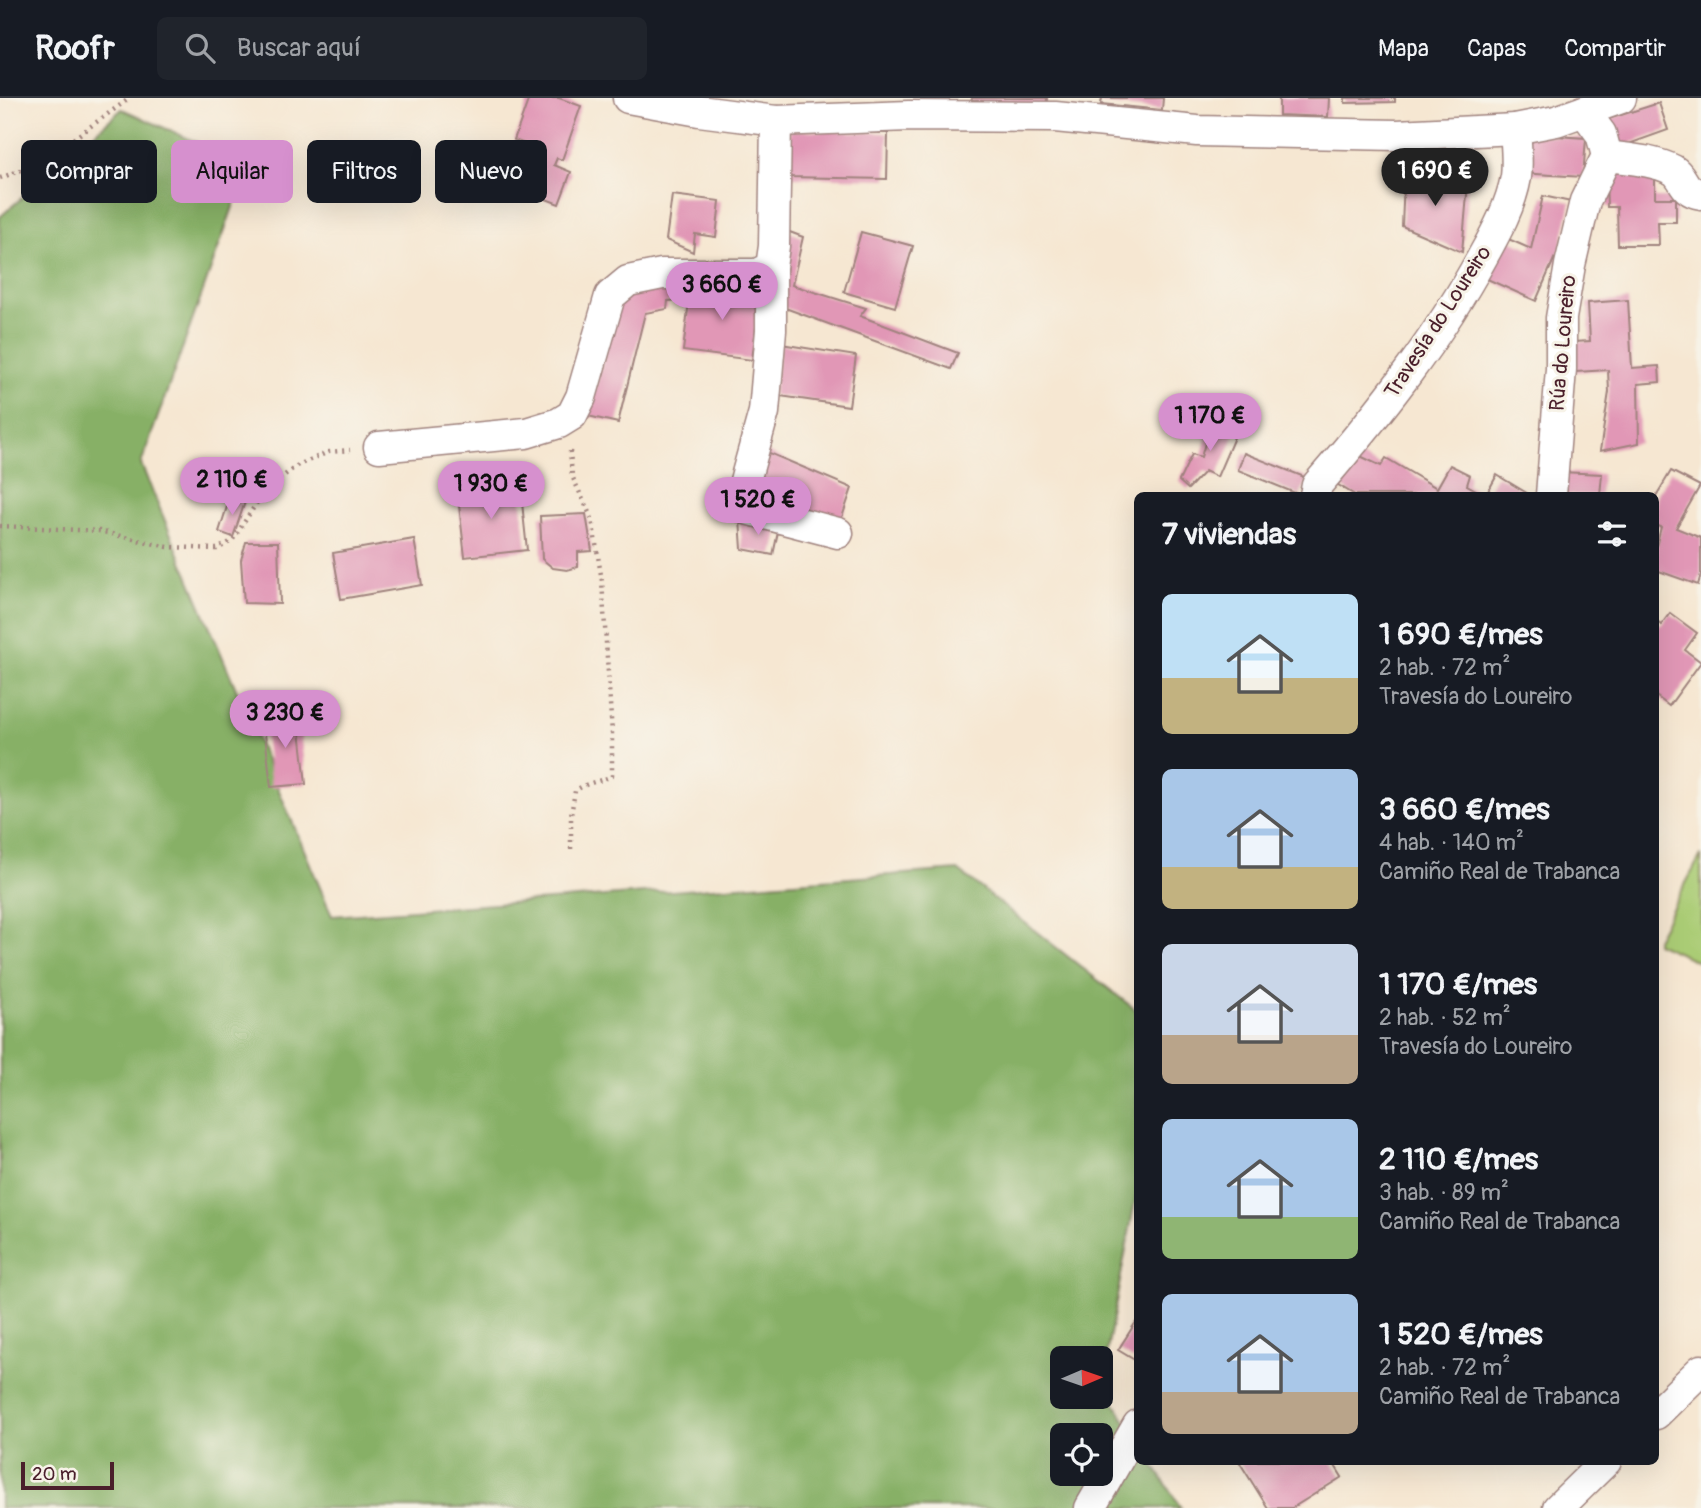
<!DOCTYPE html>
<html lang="es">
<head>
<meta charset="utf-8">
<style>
  :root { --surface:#171b24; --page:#20242c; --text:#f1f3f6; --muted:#9ea1a6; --line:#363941; --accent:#d690ce }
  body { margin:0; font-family:Pangolin,sans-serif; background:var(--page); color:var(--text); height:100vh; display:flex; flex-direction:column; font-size:26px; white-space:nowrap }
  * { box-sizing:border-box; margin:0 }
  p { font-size:23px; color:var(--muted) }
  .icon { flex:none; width:38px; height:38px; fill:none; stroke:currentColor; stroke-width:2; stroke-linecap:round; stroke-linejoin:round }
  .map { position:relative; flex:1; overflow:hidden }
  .side { position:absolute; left:1134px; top:394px; width:525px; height:973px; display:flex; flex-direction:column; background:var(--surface); border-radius:10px; box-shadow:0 7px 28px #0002 }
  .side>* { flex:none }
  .top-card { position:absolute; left:21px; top:42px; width:665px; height:63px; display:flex; gap:14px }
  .needle { width:46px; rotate:88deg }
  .fabs { position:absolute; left:1050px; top:1248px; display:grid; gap:14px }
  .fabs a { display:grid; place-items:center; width:63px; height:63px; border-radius:10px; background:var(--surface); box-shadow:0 7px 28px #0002; font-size:35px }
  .scale { position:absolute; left:21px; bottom:18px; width:93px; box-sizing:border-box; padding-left:7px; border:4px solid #4a1f2b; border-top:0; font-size:19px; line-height:24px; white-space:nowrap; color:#4a1f2b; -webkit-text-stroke:5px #f7f3e8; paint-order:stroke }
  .price { position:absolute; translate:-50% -60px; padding:0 16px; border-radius:24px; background:var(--accent); color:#111; font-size:23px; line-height:46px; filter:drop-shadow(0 2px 4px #0008) }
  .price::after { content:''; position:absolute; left:50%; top:42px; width:21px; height:16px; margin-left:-10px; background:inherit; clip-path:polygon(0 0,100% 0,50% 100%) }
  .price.on { background:#222; color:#fff }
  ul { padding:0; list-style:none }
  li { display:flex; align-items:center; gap:21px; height:175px; padding:0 28px }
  li span { display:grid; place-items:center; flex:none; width:196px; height:140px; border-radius:10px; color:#555 }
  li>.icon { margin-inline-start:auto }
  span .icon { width:84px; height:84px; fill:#fffc; stroke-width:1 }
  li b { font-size:30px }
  h2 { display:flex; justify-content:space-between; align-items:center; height:84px; padding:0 28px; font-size:30px }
  .pill { padding:0 24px; border-radius:10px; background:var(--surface); box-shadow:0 7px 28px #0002; font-size:24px; line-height:63px }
  .pill.on { background:var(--accent); color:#111 }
  header { display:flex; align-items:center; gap:42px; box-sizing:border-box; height:98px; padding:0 35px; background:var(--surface); border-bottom:2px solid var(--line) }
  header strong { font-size:33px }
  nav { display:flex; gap:38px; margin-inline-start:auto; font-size:24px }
  .search { width:490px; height:63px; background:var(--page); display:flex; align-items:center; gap:18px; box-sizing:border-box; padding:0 24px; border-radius:10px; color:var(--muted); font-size:26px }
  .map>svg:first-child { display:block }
  .green { fill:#aacc75; stroke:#7a7650; stroke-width:2 }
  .forest { fill:#87b066; stroke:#686848; stroke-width:2; fill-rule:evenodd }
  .building { fill:#e197b6 }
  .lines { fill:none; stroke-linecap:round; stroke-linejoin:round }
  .street-casing { stroke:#a0837e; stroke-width:33 }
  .path { stroke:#a0837e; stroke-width:4.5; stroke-dasharray:2 5; stroke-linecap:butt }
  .street { stroke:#fff; stroke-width:30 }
  .labels { text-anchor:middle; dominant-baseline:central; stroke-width:6; stroke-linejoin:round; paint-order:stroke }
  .street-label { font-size:21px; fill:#4a1f2b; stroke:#f7f3e8 }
</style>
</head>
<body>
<header>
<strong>Roofr</strong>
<div class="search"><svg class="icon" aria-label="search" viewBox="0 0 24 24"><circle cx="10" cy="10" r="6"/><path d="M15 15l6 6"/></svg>Buscar aquí</div>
<nav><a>Mapa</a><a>Capas</a><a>Compartir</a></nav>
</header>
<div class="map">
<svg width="1701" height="1410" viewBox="0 0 1701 1410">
  <rect width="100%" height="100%" fill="#f7f3e8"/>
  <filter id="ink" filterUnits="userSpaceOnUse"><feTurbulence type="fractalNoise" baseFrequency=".0143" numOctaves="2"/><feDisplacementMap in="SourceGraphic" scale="14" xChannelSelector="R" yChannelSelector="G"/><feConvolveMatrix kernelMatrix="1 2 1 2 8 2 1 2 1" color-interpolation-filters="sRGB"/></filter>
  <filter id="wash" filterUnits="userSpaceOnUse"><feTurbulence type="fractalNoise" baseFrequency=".00686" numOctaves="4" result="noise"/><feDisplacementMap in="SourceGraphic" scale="28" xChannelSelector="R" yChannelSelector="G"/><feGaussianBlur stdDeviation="1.57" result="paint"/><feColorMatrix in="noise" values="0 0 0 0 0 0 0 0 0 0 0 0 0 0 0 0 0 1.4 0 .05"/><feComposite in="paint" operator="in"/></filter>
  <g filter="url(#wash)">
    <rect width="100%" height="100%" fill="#f6e7d2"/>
    <path class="green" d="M1701,757V865L1656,845V841Z"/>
    <path class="forest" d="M122,11L248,67L141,366L332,818L958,772L1137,913V1093L1101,1284L1137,1341L1138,1363H1151L1181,1410H0V119ZM1062,1260H1101V1298H1062ZM1062,1337H1101V1376H1062Z"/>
    <g id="blocks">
      <g class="building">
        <path d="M529,0H559L581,8L562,62L557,60L554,67L571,74L559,106L522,92L537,50L514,42Z"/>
        <path d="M972,0H1047L1046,13L971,5Z"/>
        <path d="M1102,0H1163L1162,12L1101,6Z"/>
        <path d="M1279,0H1329L1328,19L1279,17Z"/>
        <path d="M1345,0H1395V4L1345,5Z"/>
        <path d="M1659,5L1668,32L1626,47L1611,44L1602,23Z"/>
        <path d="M790,32L888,35L887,81L788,79Z"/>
        <path d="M1524,36L1586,40L1583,79L1521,75Z"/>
        <path d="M1410,72L1468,85L1462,154L1402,128L1404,82Z"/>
        <path d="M1613,75H1655V100H1676V124H1658L1659,147H1618L1617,109H1607L1606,79Z"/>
        <path d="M672,97L720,103L716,139L695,136L693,154L666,142Z"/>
        <path d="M1543,98L1571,104L1557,167L1554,161L1536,203L1485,180L1504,139L1531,151Z"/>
        <path d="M787,133L803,139L792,187L866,210L860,218L958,255L951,271L777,207Z"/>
        <path d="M861,134L913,148L895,209L844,194Z"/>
        <path d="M682,184L681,202L668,203L667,211L645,215L618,325L588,318L619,201L638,189Z"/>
        <path d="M691,186L760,195L752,262L683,253Z"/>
        <path d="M1628,202L1632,270L1659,268L1660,284L1638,286L1639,345L1600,353L1609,294L1608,272L1576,274L1574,244L1590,243L1588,205Z"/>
        <path d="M781,246L856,258L849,308L773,297Z"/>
        <path d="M1213,318L1238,330L1217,379L1205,373L1188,391L1179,383L1192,356L1201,359Z"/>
        <path d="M767,354L852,390L839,428L750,405Z"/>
        <path d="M1244,355L1307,380L1300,397L1238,372Z"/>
        <path d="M1356,356L1381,368L1386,360L1437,390L1450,367L1470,377L1467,387L1485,397H1355L1330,382Z"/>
        <path d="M1671,373L1700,388L1676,430L1701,440V476L1698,487L1656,472V449L1661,429L1656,427V398Z"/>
        <path d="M1560,374L1602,376L1600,397H1558Z"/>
        <path d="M1497,377L1530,397H1486Z"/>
        <path d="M493,386L494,397L521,395L527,452L465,459L457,390Z"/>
        <path d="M230,399L245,404L233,439L219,434Z"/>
        <path d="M586,416L592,453L578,454V469L567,472L553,470L542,461L540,418Z"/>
        <path d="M740,421L779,429L773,457L742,451Z"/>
        <path d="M414,441L422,487L341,501L333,455Z"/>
        <path d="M246,444H278L280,506L244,505L241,462Z"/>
        <path d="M1670,515L1697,535L1685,552L1701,564L1669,608L1656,598V523L1661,527Z"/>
        <path d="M298,614L306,686L271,689L263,618Z"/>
        <path d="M1138,1221V1264L1118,1252Z"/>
        <path d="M1242,1363H1332L1342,1379L1292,1410H1268L1240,1365Z"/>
      </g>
    </g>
  </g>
  <g filter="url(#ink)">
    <use href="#blocks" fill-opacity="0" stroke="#a0837e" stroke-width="2"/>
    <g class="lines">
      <defs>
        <g id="street">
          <path d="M628,0L699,13L776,23L909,18L1055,19L1197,33L1397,37L1515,31L1556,23L1621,0"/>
          <path d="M1607,58C1629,61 1653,62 1673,72C1685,79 1681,93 1701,96"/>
          <path d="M771,169V232L764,314L740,401L746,411L838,435"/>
          <path d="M379,349L526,335L559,325L572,317L581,299L610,198L628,183L662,176H757L771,169L774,148L776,23"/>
          <path d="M1315,397L1317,387C1379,315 1438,241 1483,158C1497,133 1511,107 1516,79C1518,63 1516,47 1515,31"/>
          <path d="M1551,397L1561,271V220L1570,167L1585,103L1607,58L1601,36L1584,13"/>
          <path d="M1656,1316L1701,1272"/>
          <path d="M1090,1410L1138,1327"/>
          <path d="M1558,1410L1606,1363"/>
        </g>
      </defs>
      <use href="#street" class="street-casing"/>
      <g class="path">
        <path d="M0,80L38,66L130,0"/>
        <path d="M570,353L572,378L592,421L602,483L612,636V678C599,684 587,684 575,693L571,717V756"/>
        <path d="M0,428L99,433L168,449L217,451L232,443L265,392L298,367L329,354L350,352"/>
      </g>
      <use href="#street" class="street"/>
    </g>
  </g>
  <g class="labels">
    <g class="street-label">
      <text transform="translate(1438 224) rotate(-57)">Travesía do Loureiro</text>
      <text transform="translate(1563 245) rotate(-85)">Rúa do Loureiro</text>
    </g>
  </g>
</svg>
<div class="fabs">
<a><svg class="needle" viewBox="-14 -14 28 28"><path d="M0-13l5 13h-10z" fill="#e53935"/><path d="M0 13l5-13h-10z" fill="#9ea1a6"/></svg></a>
<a><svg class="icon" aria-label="locate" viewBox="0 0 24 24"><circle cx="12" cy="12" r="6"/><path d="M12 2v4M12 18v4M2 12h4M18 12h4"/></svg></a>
</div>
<div class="scale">20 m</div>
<b class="price on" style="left:1435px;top:110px">1 690 €</b>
<b class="price" style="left:722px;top:224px">3 660 €</b>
<b class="price" style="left:1210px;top:355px">1 170 €</b>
<b class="price" style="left:232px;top:419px">2 110 €</b>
<b class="price" style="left:491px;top:423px">1 930 €</b>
<b class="price" style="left:758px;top:439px">1 520 €</b>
<b class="price" style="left:285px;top:652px">3 230 €</b>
<div class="top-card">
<a class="pill">Comprar</a>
<a class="pill on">Alquilar</a>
<a class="pill">Filtros</a>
<a class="pill">Nuevo</a>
</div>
<section class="side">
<h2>7 viviendas<svg class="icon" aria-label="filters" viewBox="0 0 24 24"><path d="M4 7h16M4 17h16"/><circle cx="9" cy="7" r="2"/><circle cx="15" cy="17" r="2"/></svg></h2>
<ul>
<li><span style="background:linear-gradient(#bfe0f5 60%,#c2b280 0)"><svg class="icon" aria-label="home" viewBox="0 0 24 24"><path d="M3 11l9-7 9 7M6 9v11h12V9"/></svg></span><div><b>1 690 €/mes</b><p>2 hab. · 72 m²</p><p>Travesía do Loureiro</p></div></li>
<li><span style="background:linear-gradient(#a9c7e8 70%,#c2b280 0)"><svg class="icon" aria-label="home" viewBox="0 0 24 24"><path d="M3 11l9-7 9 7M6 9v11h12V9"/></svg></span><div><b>3 660 €/mes</b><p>4 hab. · 140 m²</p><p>Camiño Real de Trabanca</p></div></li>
<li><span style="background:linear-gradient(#c9d6e8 65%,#b9a48a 0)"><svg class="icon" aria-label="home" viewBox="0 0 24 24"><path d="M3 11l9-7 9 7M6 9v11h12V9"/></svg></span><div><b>1 170 €/mes</b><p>2 hab. · 52 m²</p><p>Travesía do Loureiro</p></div></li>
<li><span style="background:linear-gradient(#a9c7e8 70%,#8fb573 0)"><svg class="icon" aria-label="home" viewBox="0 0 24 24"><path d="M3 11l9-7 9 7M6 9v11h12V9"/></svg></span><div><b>2 110 €/mes</b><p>3 hab. · 89 m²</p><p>Camiño Real de Trabanca</p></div></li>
<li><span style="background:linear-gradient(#a9c7e8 70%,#b9a48a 0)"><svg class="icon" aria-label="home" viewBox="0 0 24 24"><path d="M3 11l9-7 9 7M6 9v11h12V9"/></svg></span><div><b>1 520 €/mes</b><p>2 hab. · 72 m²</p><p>Camiño Real de Trabanca</p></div></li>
</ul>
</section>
</div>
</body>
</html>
